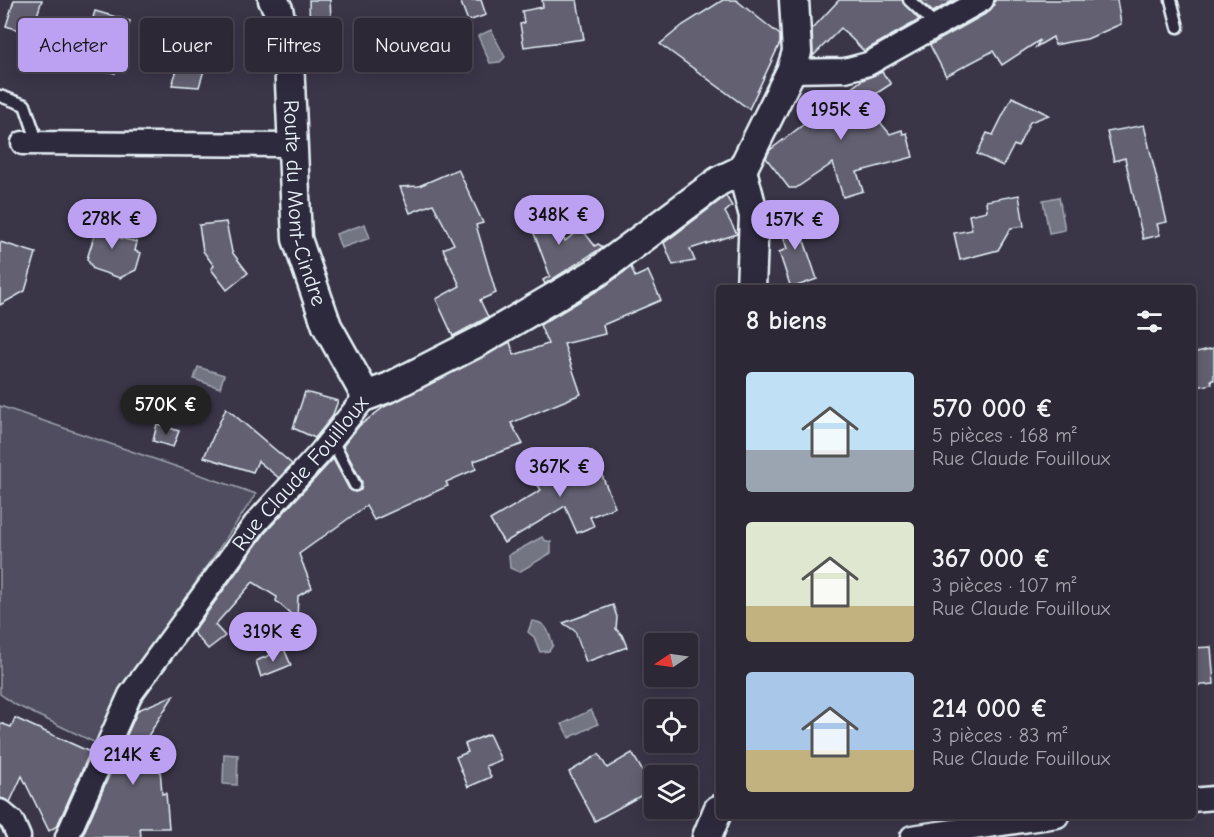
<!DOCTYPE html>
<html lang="fr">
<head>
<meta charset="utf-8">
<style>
  :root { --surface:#2c2836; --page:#383442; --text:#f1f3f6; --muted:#a6a6ad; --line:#484451; --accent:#bca0f2 }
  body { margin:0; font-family:"Comic Neue",sans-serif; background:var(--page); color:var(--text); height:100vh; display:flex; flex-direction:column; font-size:22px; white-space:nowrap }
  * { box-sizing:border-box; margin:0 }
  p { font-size:20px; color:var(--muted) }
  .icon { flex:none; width:33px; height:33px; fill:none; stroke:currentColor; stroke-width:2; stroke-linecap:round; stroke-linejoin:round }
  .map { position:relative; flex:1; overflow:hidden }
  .sheet { position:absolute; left:716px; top:285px; width:480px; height:534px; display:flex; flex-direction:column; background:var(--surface); border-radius:6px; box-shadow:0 3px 15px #0003,0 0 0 2px var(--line) }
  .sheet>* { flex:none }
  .guide { position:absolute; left:18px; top:18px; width:570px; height:54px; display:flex; gap:12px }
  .needle { width:39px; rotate:257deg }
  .controls { position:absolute; left:644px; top:633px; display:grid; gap:12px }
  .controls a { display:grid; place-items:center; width:54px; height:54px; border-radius:6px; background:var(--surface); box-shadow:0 3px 15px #0003,0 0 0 2px var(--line); font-size:30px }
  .price { position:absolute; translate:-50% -51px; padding:0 14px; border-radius:21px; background:var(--accent); color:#111; font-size:20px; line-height:39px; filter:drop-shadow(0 2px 3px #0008) }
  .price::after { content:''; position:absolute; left:50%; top:36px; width:18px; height:14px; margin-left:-9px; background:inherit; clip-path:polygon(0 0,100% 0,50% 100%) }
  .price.active { background:#222; color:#fff }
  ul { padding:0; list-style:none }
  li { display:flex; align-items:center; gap:18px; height:150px; padding:0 30px }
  li span { display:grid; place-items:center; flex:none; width:168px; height:120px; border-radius:6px; color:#555 }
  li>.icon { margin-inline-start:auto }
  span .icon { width:72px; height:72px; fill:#fffc; stroke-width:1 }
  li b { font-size:26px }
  h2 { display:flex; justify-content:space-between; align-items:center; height:72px; padding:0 30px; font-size:26px }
  .chip { padding:0 21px; border-radius:6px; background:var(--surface); box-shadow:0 3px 15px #0003,0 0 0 2px var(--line); font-size:21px; line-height:54px }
  .chip.active { background:var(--accent); color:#111 }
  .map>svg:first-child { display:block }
  .green { fill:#504e5f; stroke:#9ca0ac; stroke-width:1.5 }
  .water { fill:#737482; stroke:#a2a6b1; stroke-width:1.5 }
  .building { fill:#636171; stroke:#e8f1f8; stroke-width:1.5 }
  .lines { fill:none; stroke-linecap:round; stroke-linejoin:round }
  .service-casing { stroke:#e8f1f8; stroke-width:15 }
  .minor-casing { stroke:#e8f1f8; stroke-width:27 }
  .tertiary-casing { stroke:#e8f1f8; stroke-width:33 }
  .service { stroke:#2f2a3d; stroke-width:10 }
  .minor { stroke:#2f2a3d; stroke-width:22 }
  .tertiary { stroke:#2f2a3d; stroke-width:28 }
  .labels { text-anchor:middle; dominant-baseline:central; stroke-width:4.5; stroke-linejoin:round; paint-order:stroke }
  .street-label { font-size:22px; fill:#e8f1f8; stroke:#2f2a3d }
</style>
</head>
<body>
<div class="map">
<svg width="1214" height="837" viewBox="0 0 1214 837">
  <rect width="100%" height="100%" fill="#3a3648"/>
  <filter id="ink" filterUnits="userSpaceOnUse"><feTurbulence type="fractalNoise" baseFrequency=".0167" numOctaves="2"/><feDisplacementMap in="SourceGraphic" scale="12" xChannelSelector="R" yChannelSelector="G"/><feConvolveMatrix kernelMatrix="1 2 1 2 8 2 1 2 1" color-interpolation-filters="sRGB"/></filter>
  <g filter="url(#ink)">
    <path class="green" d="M0,406L256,494L152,647L100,745L16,705L0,694Z"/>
    <g class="water">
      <path d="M491,30L505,57L500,62L490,63L478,36Z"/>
      <path d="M1059,197L1065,230L1049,233L1043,200Z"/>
      <path d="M365,224L370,238L341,248L336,234Z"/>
      <path d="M198,367L224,375L220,388L194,379Z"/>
      <path d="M542,537L544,540L551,542V553L519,572L510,568L509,555Z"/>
      <path d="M532,621C547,622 549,633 553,645L549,651L540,652L534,637L528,632Z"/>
      <path d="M591,710L598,724L569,738L562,724Z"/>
      <path d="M224,754L238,755L237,785L223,784Z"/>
    </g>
    <g class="building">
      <path d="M14,0H42L31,34L6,26Z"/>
      <path d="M309,0H330L331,17H335L336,42V51H332L333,71H311Z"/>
      <path d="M460,0H481L486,15L468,21Z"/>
      <path d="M542,0H577L584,39L524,47L520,24L524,23L522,11L543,7Z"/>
      <path d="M723,0H736L780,35V43L749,109L660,44L683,25Z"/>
      <path d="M839,0H902L919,20L864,51L841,28L813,56L812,29Z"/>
      <path d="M920,0H954L933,12Z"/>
      <path d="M995,0H1117L1121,24L1087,39L1069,42L1055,45L1053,37L1036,47L1040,40L1002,65L993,51L946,76L930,45L989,12Z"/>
      <path d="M95,11L130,21L115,73L89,66L99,35L89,31Z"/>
      <path d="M177,30L213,40L199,87L172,85L182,54L172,51Z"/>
      <path d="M882,72L891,84L863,102L890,134L902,130L903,134L907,133L913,157L857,172L863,191L843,197L833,163L796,188H789L766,158L770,150L862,80Z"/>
      <path d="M1012,97L1049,115L1030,122L1018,147L1014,145L1003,166L977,154L987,133L993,135Z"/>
      <path d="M1144,125L1167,222L1157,224L1160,235L1143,239L1125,158L1114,161L1107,132Z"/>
      <path d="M458,169L483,223L476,225L496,293L480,300L488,317L453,336L436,299L460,286L443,249L454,244L433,204L410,213L400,187L419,186Z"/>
      <path d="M1019,195L1024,226L1011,228L998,250L960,260L954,233L972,230L969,215L987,211L986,201Z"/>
      <path d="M726,196L732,206L725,212L737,234L690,249L695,261L673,265L664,243Z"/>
      <path d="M528,201L557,241L562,237L565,241L581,228L595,246L598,244L603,247L545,284L543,280L550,276L523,204Z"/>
      <path d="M793,208L817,279L791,288L779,252L787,249L777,213Z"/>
      <path d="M101,214L121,220L116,237L137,242L135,251L141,253L136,270L120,278L93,269L87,259Z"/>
      <path d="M226,222L232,252L248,273L227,290L211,269L214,266L203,251L199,225Z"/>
      <path d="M0,242L36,253L25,291L0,305Z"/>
      <path d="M631,267L635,277L648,271L661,300L603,325L605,334L564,344L581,394L511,423L523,444L474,461L476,469L446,482L448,486L374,520L366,506L299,554L312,588L298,596L297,619L276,601L277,597L253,582L215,625L225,636L208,649L193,632L265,533L333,459L349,489L355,492L361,490L362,482L343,446L359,426L384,407L510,342L514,355L548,344L540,325L605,286Z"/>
      <path d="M1214,348V380H1211L1212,384L1192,388V353Z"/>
      <path d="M305,392L338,401L332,417L315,438L293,428Z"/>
      <path d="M226,408L292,464L279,478L258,461L253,472L204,457Z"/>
      <path d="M157,424L179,431L173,447L153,441Z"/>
      <path d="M592,451L615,507L590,517L594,526L577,533L565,506L504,543L490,520L541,490L532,476Z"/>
      <path d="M613,605L617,617L616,629L622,635L627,647L586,662L575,631L563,623Z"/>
      <path d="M1211,647L1214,684L1192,686V648Z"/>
      <path d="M284,649L291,665L261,677L256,661Z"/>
      <path d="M174,695L134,758L159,755L162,794L166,793L169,828H140L141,837H82L138,710Z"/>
      <path d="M15,718L90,752L57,826L49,831L22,776L10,802L0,798V723L11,727Z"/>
      <path d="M489,734L501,760L486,766L491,777L468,787L456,757L468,752L465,744Z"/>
      <path d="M632,753L653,789L595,821L569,772L599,754L607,768Z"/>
    </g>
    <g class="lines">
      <defs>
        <g id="service">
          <path d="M909,0L937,26"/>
          <path d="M1171,0L1178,27"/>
          <path d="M0,96L25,105L38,143"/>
          <path d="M329,442L336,448L355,485"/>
        </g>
        <g id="minor">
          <path d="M791,71L845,70L868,64L982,0"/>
          <path d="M23,143L291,145"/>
          <path d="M1192,800L1214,798"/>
          <path d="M0,811L12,821L19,837"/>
          <path id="s1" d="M67,837L130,695L255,524L321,452L366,396"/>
          <path d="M912,837L1057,816"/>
        </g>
        <g id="tertiary">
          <path id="s2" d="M273,0L278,9L289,60L297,239L327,326L366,396L390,387L480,341L597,272L719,181L742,170"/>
          <path d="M742,170L791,71L797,52L794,0"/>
          <path d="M742,170L754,216L751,288"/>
          <path d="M707,837L718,810"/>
        </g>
      </defs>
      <use href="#service" class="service-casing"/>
      <use href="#minor" class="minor-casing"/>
      <use href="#tertiary" class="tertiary-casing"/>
      <use href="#service" class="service"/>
      <use href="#minor" class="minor"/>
      <use href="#tertiary" class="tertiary"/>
    </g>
  </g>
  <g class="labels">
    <g class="street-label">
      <text stroke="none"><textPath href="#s2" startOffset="207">Route du Mont-Cindre</textPath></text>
      <text stroke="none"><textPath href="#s1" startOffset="435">Rue Claude Fouilloux</textPath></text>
    </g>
  </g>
</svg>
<div class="controls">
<a><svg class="needle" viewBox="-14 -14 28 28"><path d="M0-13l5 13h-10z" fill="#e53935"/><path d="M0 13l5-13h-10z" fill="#a6a6ad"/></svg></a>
<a><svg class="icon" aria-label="locate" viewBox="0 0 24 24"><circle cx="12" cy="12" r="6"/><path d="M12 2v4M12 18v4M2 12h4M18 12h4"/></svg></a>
<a><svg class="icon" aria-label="layers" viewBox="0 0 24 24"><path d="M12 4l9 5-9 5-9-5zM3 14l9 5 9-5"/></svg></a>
</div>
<b class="price" style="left:841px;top:141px">195K €</b>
<b class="price" style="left:559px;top:246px">348K €</b>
<b class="price" style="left:112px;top:250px">278K €</b>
<b class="price" style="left:795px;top:251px">157K €</b>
<b class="price active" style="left:166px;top:436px">570K €</b>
<b class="price" style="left:560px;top:498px">367K €</b>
<b class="price" style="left:273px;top:663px">319K €</b>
<b class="price" style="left:133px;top:786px">214K €</b>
<div class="guide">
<a class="chip active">Acheter</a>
<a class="chip">Louer</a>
<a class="chip">Filtres</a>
<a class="chip">Nouveau</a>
</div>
<section class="sheet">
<h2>8 biens<svg class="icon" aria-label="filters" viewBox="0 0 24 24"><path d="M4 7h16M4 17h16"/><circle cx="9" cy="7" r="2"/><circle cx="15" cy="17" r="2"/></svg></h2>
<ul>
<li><span style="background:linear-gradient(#bfe0f5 65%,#9aa5b1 0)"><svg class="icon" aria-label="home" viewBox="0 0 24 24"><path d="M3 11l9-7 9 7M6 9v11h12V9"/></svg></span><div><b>570 000 €</b><p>5 pièces · 168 m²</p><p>Rue Claude Fouilloux</p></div></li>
<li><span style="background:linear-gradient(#dfe7d0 70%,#c2b280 0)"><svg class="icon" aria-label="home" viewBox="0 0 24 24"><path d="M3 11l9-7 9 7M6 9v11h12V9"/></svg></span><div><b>367 000 €</b><p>3 pièces · 107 m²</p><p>Rue Claude Fouilloux</p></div></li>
<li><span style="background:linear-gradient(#a9c7e8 65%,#c2b280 0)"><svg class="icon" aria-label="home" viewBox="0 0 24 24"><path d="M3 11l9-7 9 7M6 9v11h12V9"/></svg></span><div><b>214 000 €</b><p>3 pièces · 83 m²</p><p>Rue Claude Fouilloux</p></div></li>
</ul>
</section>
</div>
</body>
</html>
